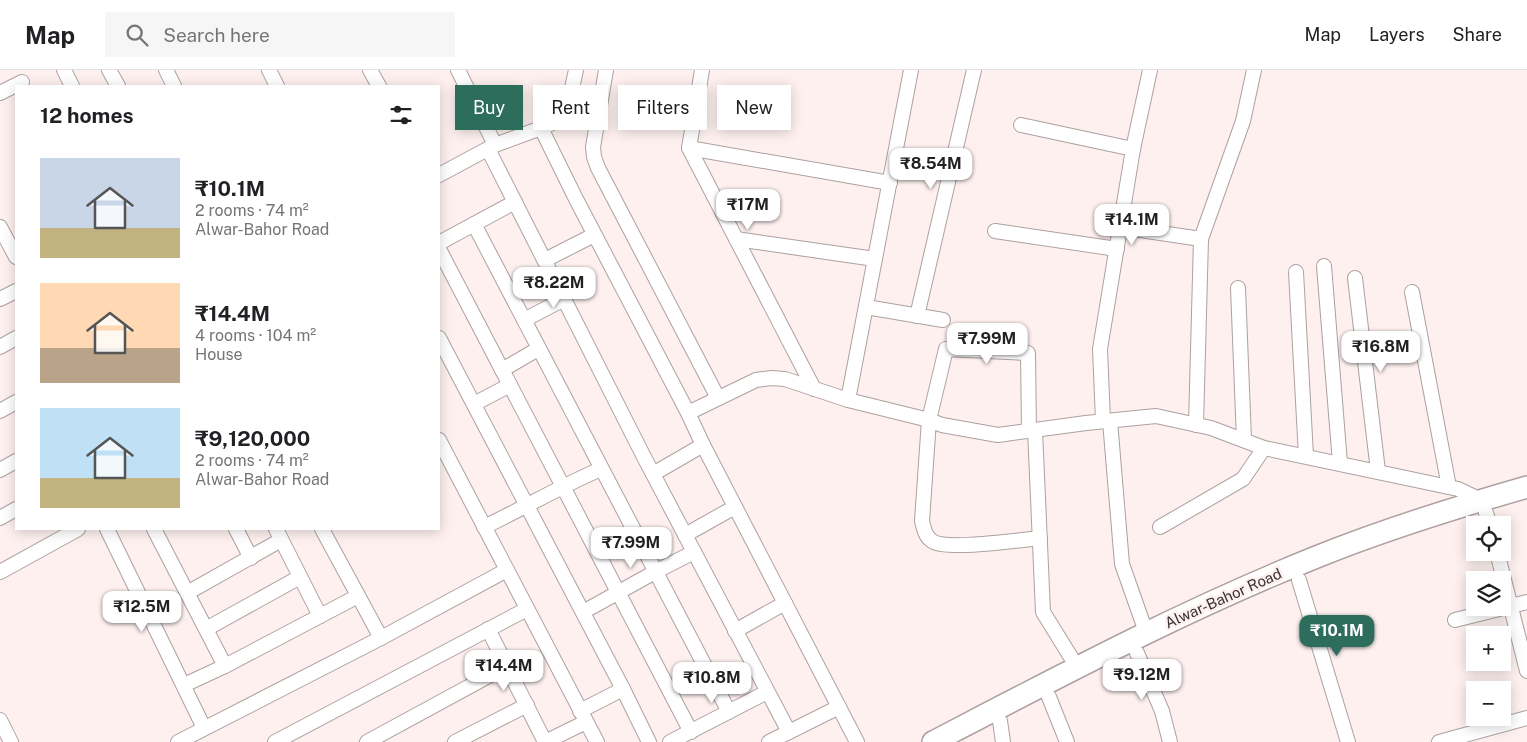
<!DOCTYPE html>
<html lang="en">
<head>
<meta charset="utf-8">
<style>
  :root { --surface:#fff; --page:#f6f6f6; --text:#202124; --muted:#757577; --line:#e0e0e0; --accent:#2d6d5c }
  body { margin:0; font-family:"Public Sans",sans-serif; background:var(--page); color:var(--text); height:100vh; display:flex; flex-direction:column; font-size:19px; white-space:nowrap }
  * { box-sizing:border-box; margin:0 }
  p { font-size:16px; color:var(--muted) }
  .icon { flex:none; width:28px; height:28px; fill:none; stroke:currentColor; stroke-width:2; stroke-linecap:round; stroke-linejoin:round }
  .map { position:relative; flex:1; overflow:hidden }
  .panel { position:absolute; left:15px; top:15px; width:425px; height:445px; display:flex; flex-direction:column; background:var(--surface); border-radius:0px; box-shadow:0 2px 12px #0003 }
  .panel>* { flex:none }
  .top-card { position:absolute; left:455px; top:15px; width:475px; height:45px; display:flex; gap:10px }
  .controls { position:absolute; left:1466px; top:446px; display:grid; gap:10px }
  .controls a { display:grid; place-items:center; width:45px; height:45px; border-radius:0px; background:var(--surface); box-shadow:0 2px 12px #0003; font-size:25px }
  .price { position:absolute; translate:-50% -42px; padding:0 11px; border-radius:10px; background:#fff; color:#222; font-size:16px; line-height:32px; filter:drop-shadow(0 1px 2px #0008) }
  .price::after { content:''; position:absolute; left:50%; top:30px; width:15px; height:11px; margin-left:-8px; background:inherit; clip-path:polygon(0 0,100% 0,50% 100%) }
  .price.current { background:var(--accent); color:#fff }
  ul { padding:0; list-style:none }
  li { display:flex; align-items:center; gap:15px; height:125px; padding:0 25px }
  li span { display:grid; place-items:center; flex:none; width:140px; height:100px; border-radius:0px; color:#555 }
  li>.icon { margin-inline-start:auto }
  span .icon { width:60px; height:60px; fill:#fffc; stroke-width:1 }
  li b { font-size:21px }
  h2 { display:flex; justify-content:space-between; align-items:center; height:60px; padding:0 25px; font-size:21px }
  .chip { padding:0 18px; border-radius:0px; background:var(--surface); box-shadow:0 2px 12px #0003; font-size:18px; line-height:45px }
  .chip.current { background:var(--accent); color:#fff }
  header { display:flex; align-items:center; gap:30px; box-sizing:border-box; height:70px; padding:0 25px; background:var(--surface); border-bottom:1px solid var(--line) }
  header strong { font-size:24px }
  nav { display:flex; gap:28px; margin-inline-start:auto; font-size:18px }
  .search { width:350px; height:45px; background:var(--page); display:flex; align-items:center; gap:12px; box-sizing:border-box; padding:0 18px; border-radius:0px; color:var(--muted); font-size:19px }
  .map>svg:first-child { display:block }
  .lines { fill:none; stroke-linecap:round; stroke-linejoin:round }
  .street-casing { stroke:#ada1a0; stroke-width:16 }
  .primary-casing { stroke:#ada1a0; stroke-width:24 }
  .street { stroke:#fff; stroke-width:14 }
  .primary { stroke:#fff; stroke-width:21 }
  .labels { text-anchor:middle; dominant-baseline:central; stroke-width:5; stroke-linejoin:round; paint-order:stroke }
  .street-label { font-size:15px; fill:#383332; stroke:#fdf0ef }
</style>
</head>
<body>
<header>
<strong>Map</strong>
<div class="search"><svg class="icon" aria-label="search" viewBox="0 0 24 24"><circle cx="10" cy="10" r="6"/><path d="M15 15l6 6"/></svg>Search here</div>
<nav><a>Map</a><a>Layers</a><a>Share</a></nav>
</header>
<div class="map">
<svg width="1527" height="672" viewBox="0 0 1527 672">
  <rect width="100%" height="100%" fill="#fdf0ef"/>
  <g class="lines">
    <defs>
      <g id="street">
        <path d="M64,0L72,16"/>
        <path d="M109,0L118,16"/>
        <path d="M166,0L174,16"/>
        <path d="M269,0L277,16"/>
        <path d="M370,0L379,16"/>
        <path d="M458,0L495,75"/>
        <path d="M576,0L570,27L561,49L541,58L576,129L688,343L703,375L857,672"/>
        <path d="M606,0L593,77L594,87L598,98L718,328"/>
        <path d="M702,0L689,78L814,319"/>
        <path d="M0,23L22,12"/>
        <path d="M1021,55L1133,79"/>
        <path d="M689,78L890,113"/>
        <path d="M488,79L644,387L789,662"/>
        <path d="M439,105L495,75L541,58"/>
        <path d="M474,154L729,642"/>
        <path d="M0,157L16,187"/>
        <path d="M1120,157L1201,169"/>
        <path d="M995,161L1117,179"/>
        <path d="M736,169L875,189"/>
        <path d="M439,173L515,132"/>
        <path d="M439,179L691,662"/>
        <path d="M545,190L594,165"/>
        <path d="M1324,196L1340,393"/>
        <path d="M1296,202L1306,386"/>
        <path d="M1355,208L1378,401"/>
        <path d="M1238,218L1244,370"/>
        <path d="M1412,222L1449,417"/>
        <path d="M0,229L16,221"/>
        <path d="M866,237L943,250"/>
        <path d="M917,246L974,0"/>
        <path d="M524,250L564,229"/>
        <path d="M439,268L623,619L649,672"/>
        <path d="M0,277L16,268"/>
        <path d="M502,300L538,279"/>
        <path d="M848,330L911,0"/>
        <path d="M474,334L510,315"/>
        <path d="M0,341L16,332"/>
        <path d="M688,343L756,310L771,308L785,309L848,330L929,350L942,355L998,365L1086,353L1156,346L1211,358L1264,378L1458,419L1481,430"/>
        <path d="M1103,351L1100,279L1133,79L1150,0"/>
        <path d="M1110,351L1122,494L1146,562"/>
        <path d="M1196,355L1201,169L1243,51L1254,0"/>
        <path d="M1035,360L1043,542L1077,597"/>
        <path d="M1029,361L1028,283L946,279L929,350L922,451C924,459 925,466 932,471C946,481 1020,470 1040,468"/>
        <path d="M439,370L597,672"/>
        <path d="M0,400L16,391"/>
        <path d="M653,404L703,375"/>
        <path d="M1486,443L1490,455"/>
        <path d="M0,448L16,439"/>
        <path d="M484,457C524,438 561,416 601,399"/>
        <path d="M1160,457L1243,409L1264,378"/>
        <path d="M107,459L204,658"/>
        <path d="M154,459L225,596"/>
        <path d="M236,459L251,488"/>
        <path d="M276,459L320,546"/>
        <path d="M322,459L381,568"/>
        <path d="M685,465L735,437"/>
        <path d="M1497,482L1527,601"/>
        <path d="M0,502L78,459"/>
        <path d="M1299,510L1348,672"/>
        <path d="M187,523L281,470"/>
        <path d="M583,542L655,502L694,482"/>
        <path d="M1455,550L1527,532"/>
        <path d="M206,559L300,507"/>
        <path d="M488,559L545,672"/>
        <path d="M735,561L785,533"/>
        <path d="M1137,583L1162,641L1170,672"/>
        <path d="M184,615L225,596L358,526"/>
        <path d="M1049,627L1067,672"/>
        <path d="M580,641L623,619"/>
        <path d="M0,650L11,672"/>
        <path d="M1000,651L1003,672"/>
        <path d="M178,672L381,568L507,500"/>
        <path d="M275,672L527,539"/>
        <path d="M367,672L507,596"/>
        <path d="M455,672L527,635"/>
        <path d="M545,672L586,652"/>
        <path d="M670,672L767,622"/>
        <path d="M769,672L839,637"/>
        <path d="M1439,672L1527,648"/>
      </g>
      <path id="primary" d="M933,672C1060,606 1186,539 1319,486C1386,459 1457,437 1527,417"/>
    </defs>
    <use href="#street" class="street-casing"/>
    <use href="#primary" class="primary-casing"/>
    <use href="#street" class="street"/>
    <use href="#primary" class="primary"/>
  </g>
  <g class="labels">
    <g class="street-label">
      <text transform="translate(1223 528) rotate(-24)">Alwar-Bahor Road</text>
    </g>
  </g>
</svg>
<div class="controls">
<a><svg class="icon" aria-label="locate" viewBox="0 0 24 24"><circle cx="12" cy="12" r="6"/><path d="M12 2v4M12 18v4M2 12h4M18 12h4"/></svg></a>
<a><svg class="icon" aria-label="layers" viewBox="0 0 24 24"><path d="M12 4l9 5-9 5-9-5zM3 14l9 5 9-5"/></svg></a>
<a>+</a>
<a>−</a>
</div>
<b class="price" style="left:931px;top:120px">₹8.54M</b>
<b class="price" style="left:748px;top:161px">₹17M</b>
<b class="price" style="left:1132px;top:176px">₹14.1M</b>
<b class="price" style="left:554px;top:239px">₹8.22M</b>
<b class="price" style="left:987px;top:295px">₹7.99M</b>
<b class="price" style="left:1381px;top:303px">₹16.8M</b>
<b class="price" style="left:631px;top:499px">₹7.99M</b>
<b class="price" style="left:142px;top:563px">₹12.5M</b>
<b class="price current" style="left:1337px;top:587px">₹10.1M</b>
<b class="price" style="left:504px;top:622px">₹14.4M</b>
<b class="price" style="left:1142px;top:631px">₹9.12M</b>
<b class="price" style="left:712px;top:634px">₹10.8M</b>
<div class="top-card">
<a class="chip current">Buy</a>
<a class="chip">Rent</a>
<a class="chip">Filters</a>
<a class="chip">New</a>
</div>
<section class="panel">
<h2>12 homes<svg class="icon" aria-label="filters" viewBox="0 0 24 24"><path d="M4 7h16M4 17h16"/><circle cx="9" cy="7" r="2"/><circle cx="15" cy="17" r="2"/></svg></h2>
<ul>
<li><span style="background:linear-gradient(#c9d6e8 70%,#c2b280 0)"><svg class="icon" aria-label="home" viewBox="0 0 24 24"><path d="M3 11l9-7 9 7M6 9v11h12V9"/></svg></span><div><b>₹10.1M</b><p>2 rooms · 74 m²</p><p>Alwar-Bahor Road</p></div></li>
<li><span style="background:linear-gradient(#ffd9b3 65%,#b9a48a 0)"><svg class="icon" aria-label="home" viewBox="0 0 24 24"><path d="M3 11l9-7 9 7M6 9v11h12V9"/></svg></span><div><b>₹14.4M</b><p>4 rooms · 104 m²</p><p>House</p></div></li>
<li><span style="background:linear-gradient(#bfe0f5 70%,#c2b280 0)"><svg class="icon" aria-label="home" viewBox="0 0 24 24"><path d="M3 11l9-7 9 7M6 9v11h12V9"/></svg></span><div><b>₹9,120,000</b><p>2 rooms · 74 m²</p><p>Alwar-Bahor Road</p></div></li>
</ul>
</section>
</div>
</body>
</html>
